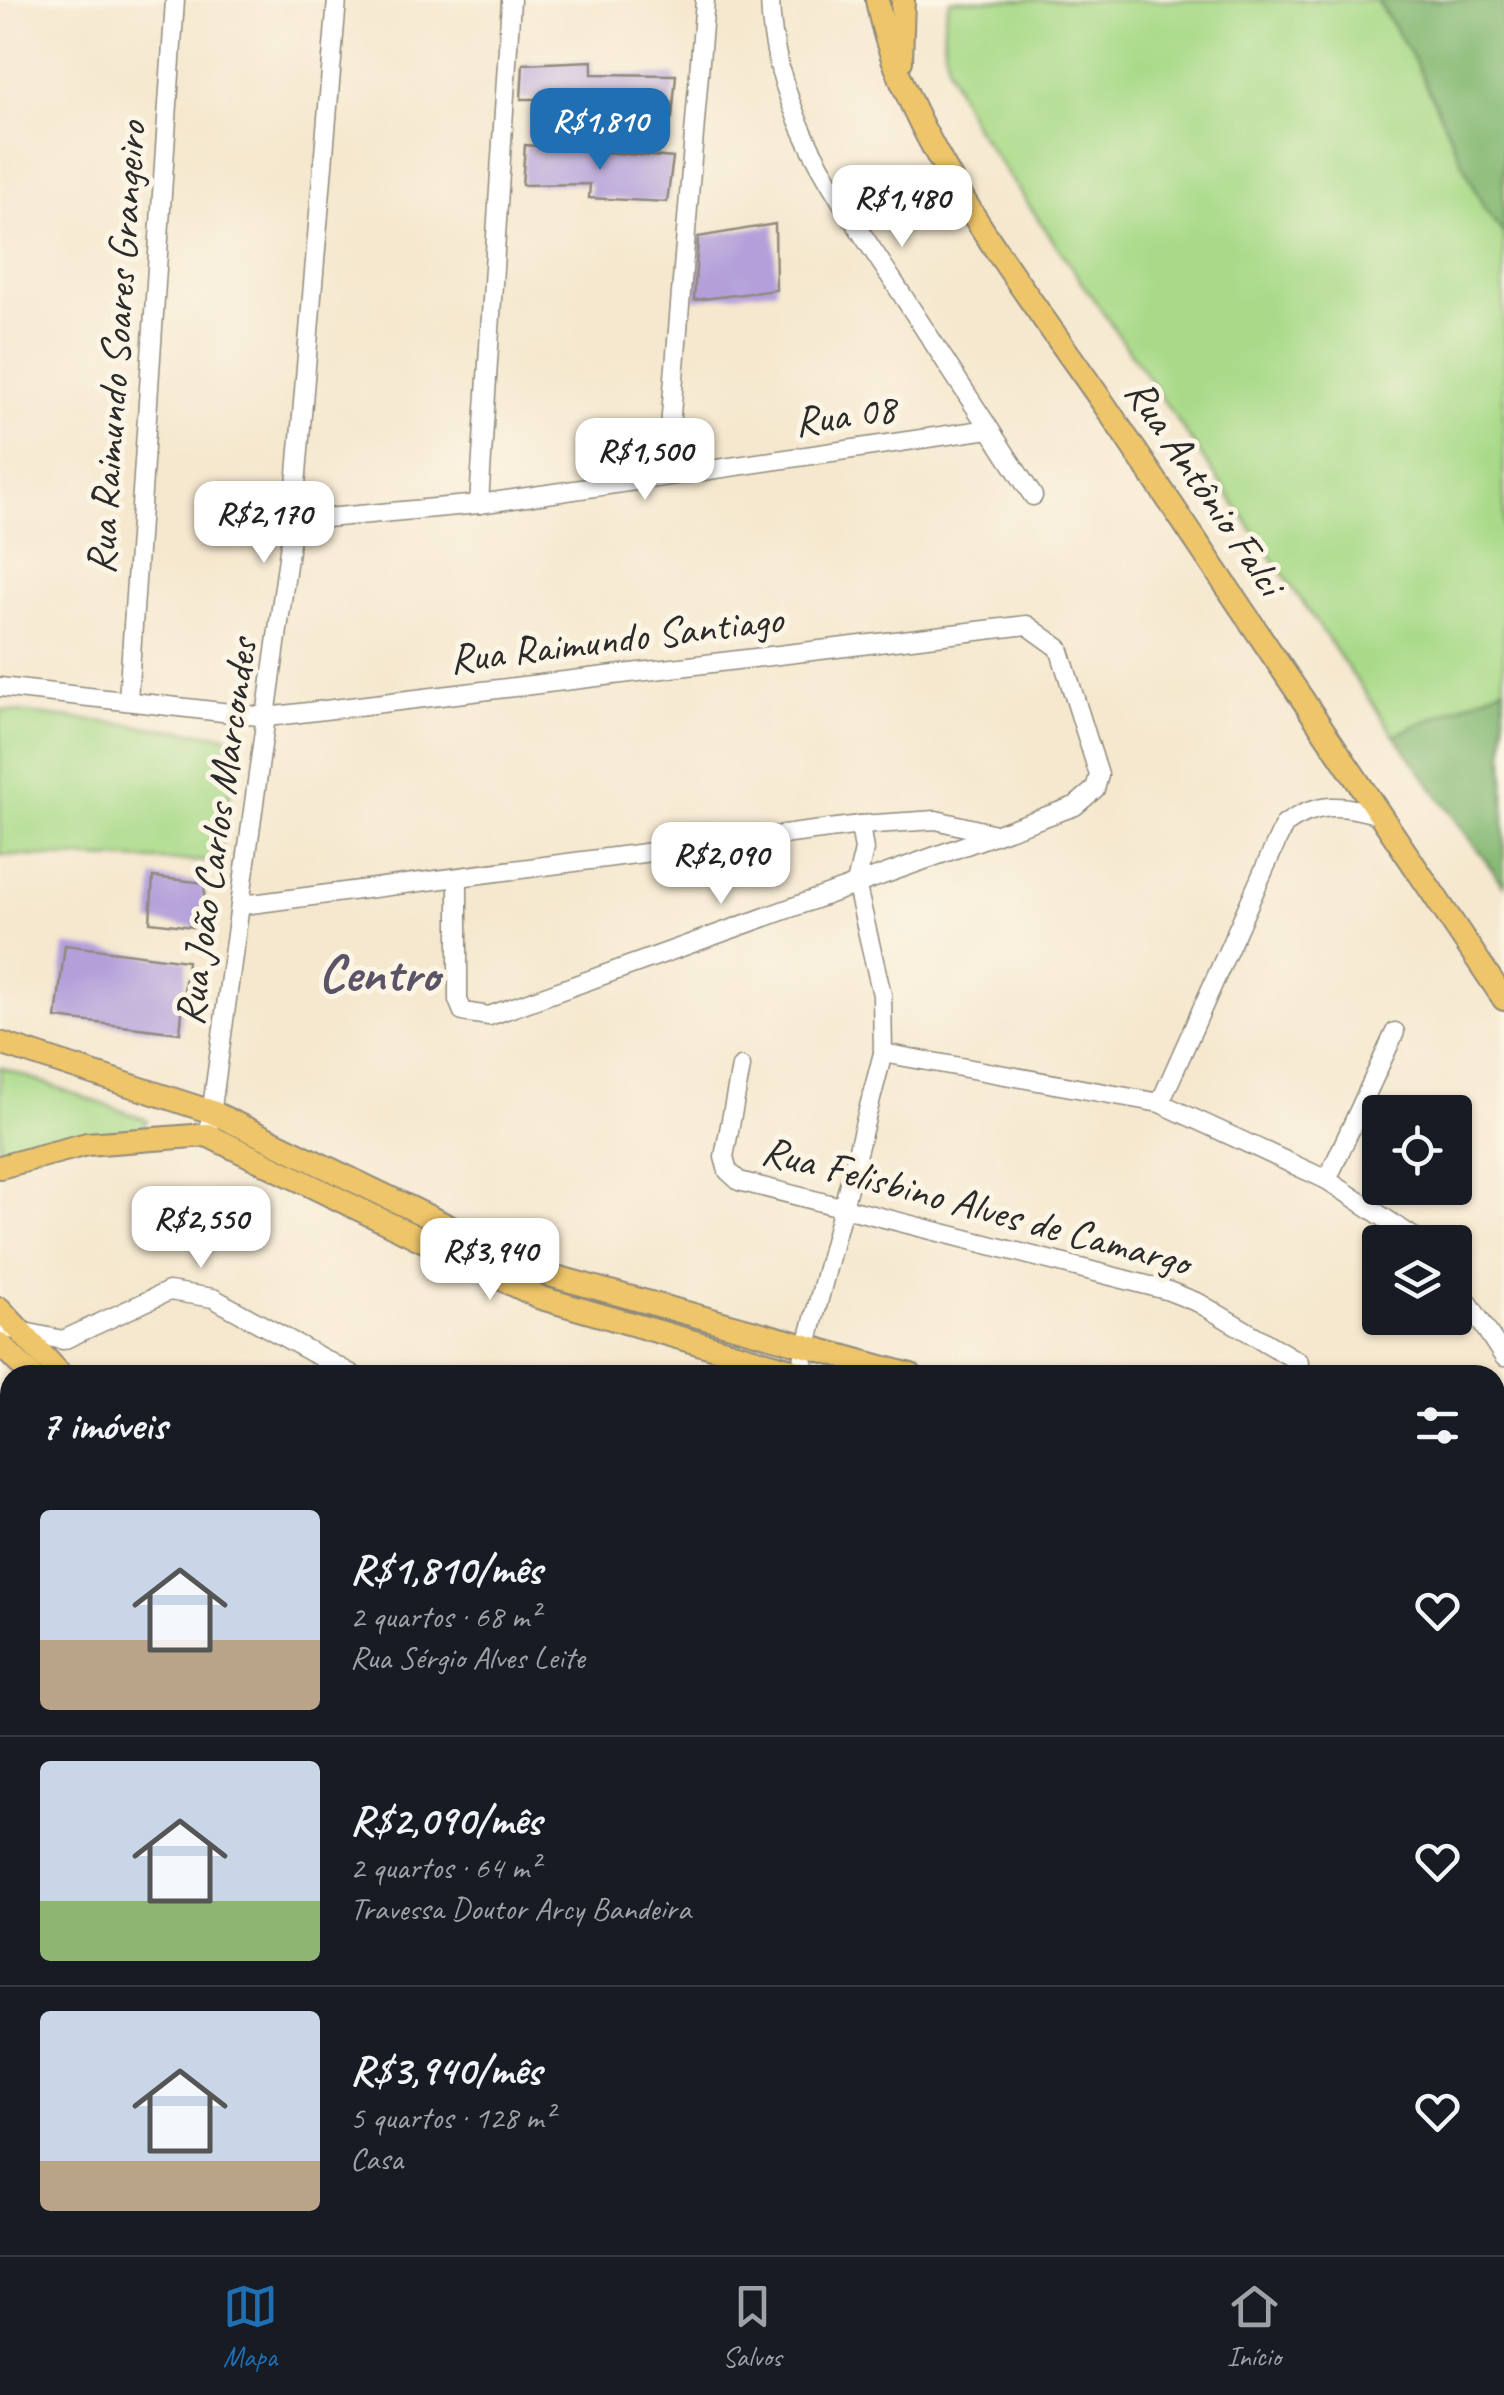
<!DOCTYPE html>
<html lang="pt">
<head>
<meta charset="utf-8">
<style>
  :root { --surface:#171b24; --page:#20242c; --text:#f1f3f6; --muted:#9ea1a6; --line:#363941; --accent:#1f6fb2 }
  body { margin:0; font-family:Caveat,sans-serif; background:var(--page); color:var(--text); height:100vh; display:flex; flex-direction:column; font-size:38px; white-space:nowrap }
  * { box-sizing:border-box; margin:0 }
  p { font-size:32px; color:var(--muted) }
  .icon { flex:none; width:55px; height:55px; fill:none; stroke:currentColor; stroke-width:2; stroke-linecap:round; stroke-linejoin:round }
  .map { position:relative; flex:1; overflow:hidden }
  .side { position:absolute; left:0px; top:1365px; width:1505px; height:890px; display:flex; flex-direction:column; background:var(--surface); border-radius:30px 30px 0 0; box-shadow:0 2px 8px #0004 }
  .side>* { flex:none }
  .controls { position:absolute; left:1362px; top:1095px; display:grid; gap:20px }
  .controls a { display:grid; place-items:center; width:110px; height:110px; border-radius:10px; background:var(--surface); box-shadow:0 2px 8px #0004; font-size:50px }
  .price { position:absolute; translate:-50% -85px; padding:0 22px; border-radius:20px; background:#fff; color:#222; font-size:32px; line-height:65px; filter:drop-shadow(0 2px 5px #0008) }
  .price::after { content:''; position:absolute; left:50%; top:60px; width:30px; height:22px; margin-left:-15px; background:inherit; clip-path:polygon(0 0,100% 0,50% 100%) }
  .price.on { background:var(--accent); color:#fff }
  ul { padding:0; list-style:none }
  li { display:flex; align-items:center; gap:30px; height:250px; padding:0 40px }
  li+li { border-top:2px solid var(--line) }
  li span { display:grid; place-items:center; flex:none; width:280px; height:200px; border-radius:10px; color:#555 }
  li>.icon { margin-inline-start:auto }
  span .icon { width:120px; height:120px; fill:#fffc; stroke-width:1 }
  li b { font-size:42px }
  h2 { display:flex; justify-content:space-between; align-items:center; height:120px; padding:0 40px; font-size:42px }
  .tab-bar { display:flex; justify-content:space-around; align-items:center; height:140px; border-top:2px solid var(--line); background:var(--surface); font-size:28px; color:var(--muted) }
  .tab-bar a { display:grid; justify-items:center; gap:5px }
  .tab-bar .on { color:var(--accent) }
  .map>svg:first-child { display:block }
  .green { fill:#a9da89; stroke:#6a825a; stroke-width:2.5 }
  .forest { fill:#86ba75; stroke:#587250; stroke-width:2.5 }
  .building { fill:#b49fda }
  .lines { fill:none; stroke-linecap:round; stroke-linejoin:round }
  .minor-casing { stroke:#908a7d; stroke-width:21 }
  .major-casing { stroke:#908a7d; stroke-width:26 }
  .minor { stroke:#fff; stroke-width:18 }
  .major { stroke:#eec569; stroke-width:22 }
  .labels { text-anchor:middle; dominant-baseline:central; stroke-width:10; stroke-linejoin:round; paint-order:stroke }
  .street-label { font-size:42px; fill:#2b2b2b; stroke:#fcf5e5 }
  .district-label { font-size:52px; font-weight:bold; fill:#5b5468; stroke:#fcf5e5 }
</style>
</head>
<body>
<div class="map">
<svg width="1504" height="2255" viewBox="0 0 1504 2255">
  <rect width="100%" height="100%" fill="#fcf5e5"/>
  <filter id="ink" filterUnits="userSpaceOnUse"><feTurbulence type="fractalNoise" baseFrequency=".01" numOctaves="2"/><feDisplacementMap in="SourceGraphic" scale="20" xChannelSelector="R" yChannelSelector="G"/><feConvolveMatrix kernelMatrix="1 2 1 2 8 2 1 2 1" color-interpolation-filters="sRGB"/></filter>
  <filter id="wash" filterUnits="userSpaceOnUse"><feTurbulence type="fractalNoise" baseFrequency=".0048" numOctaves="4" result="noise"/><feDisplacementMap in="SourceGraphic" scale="40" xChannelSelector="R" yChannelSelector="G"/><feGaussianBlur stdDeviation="2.25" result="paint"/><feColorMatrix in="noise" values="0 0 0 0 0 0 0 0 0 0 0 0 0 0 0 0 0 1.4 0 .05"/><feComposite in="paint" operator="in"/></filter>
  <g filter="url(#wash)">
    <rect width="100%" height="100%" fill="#f5e8cf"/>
    <g class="green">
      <path d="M950,0H1377L1415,61L1484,208L1504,234V687L1394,735L975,127C955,86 932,45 950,0Z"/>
      <path d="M0,710L227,736L238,750L218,862L0,855Z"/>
      <path d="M0,1067L147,1120L143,1129L0,1149Z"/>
    </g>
    <g class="forest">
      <path d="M1377,0H1504V234L1484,208L1415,61Z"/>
      <path d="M1504,687V886L1394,735Z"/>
    </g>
    <g id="blocks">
      <g class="building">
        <path d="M592,61V74L676,75L672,118L597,114L598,99H521L523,64Z"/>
        <path d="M525,145L673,158L667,202L589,198L590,184L522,185Z"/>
        <path d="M775,224L776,290L694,300L698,237Z"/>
        <path d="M153,877L205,883L202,928L150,922Z"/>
        <path d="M65,945L187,961L180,1033L56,1018Z"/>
      </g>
    </g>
  </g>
  <g filter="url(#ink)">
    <use href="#blocks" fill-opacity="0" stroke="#908a7d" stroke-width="2.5"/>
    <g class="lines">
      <defs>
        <g id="minor">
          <path d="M770,0C773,113 840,199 899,290C943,358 988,427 1033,496"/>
          <path d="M666,476L705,0"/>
          <path d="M479,504L511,0"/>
          <path d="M293,521L479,504L989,429"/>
          <path d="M0,687L267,717L1027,625L1059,648L1099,775L1095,789L1075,806L489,1016L463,1012L458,1000V878"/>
          <path d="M128,700L175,0"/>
          <path d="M243,905L860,825L936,820L991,833"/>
          <path d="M883,1053L1160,1103L1327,1180L1421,1242"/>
          <path d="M741,1067L724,1157L728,1171L739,1181L1166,1290L1199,1303L1299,1362"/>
          <path d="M1160,1103L1284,825C1317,801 1345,804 1382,816"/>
          <path d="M210,1122L293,521L337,0"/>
          <path d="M1327,1180L1395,1032"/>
          <path d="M1455,1282L1504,1357"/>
          <path d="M0,1327L63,1340L169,1291L213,1298L353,1375"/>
          <path d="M800,1372L883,1053L882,995L856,883L864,850L860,825"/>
          <path d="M1495,1433L1504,1429"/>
          <path d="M0,1646L10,1644"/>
          <path d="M1495,1693L1504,1694"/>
          <path d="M0,1811L10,1849"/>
          <path d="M1495,1812L1504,1807"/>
          <path d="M1495,2012L1504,2008"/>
          <path d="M0,2065L10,2060"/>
          <path d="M1495,2079L1504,2100"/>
          <path d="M772,2245L778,2255"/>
          <path d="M1162,2245L1164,2255"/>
          <path d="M20,2255L44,2245"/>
          <path d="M944,2255L965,2245"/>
        </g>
        <g id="major">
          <path d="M877,0C901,137 1031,297 1110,413C1242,609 1373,804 1504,999"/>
          <path d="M901,61L903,0"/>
          <path d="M0,1043L212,1112L549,1275L911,1375"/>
          <path d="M0,1167L87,1144L207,1135L541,1298L809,1375"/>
          <path d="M0,1309L61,1375"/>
          <path d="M0,1344L31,1375"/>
          <path d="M1495,1628L1504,1631"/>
          <path d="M1495,1651L1504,1653"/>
          <path d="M473,2245L476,2255"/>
          <path d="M500,2245L504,2255"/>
        </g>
      </defs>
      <use href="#minor" class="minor-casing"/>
      <use href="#major" class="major-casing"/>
      <use href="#minor" class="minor"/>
      <use href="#major" class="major"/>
    </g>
  </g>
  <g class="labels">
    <g class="street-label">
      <text transform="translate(116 348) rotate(-86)">Rua Raimundo Soares Grangeiro</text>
      <text transform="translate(845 415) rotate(-8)">Rua 08</text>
      <text transform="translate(1205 487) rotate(56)">Rua Antônio Falci</text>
      <text transform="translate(616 639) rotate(-7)">Rua Raimundo Santiago</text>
      <text transform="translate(216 832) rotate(-82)">Rua João Carlos Marcondes</text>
      <text transform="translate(976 1206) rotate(15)">Rua Felisbino Alves de Camargo</text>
    </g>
    <g class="district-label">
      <text x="379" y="974">Centro</text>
    </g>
  </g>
</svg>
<div class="controls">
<a><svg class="icon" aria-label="locate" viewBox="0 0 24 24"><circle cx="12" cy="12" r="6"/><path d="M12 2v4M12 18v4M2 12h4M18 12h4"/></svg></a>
<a><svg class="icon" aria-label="layers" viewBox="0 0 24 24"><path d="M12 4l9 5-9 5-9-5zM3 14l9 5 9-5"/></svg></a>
</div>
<b class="price on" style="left:600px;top:173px">R$1,810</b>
<b class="price" style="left:902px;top:250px">R$1,480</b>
<b class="price" style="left:645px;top:503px">R$1,500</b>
<b class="price" style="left:264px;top:566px">R$2,170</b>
<b class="price" style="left:721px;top:907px">R$2,090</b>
<b class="price" style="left:201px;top:1271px">R$2,550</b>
<b class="price" style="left:490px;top:1303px">R$3,940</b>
<section class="side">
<h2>7 imóveis<svg class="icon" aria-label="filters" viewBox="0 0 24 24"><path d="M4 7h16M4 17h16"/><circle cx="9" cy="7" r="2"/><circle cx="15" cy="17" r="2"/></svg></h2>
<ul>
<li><span style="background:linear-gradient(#c9d6e8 65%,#b9a48a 0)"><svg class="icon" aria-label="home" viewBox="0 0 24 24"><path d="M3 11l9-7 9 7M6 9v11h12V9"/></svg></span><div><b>R$1,810/mês</b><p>2 quartos · 68 m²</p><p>Rua Sérgio Alves Leite</p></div><svg class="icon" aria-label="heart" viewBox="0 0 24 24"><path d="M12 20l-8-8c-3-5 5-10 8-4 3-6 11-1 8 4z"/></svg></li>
<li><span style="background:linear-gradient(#c9d6e8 70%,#8fb573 0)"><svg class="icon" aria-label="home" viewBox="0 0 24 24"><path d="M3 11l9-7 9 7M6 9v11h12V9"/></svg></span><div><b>R$2,090/mês</b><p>2 quartos · 64 m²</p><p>Travessa Doutor Arcy Bandeira</p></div><svg class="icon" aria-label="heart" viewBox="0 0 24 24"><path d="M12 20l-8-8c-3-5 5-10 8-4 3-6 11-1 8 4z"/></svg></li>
<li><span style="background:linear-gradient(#c9d6e8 75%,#b9a48a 0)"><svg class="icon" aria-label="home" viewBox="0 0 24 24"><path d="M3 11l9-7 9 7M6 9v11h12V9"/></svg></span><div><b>R$3,940/mês</b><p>5 quartos · 128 m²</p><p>Casa</p></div><svg class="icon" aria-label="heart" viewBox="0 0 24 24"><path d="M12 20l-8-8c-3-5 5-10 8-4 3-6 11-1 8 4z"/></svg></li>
</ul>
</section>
</div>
<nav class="tab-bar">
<a class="on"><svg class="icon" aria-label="map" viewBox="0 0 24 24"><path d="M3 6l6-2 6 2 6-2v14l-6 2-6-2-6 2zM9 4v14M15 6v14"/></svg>Mapa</a>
<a><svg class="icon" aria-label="saved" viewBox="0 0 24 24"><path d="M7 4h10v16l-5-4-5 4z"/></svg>Salvos</a>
<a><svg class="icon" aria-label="home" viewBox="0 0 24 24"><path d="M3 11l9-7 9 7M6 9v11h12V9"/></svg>Início</a>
</nav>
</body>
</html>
